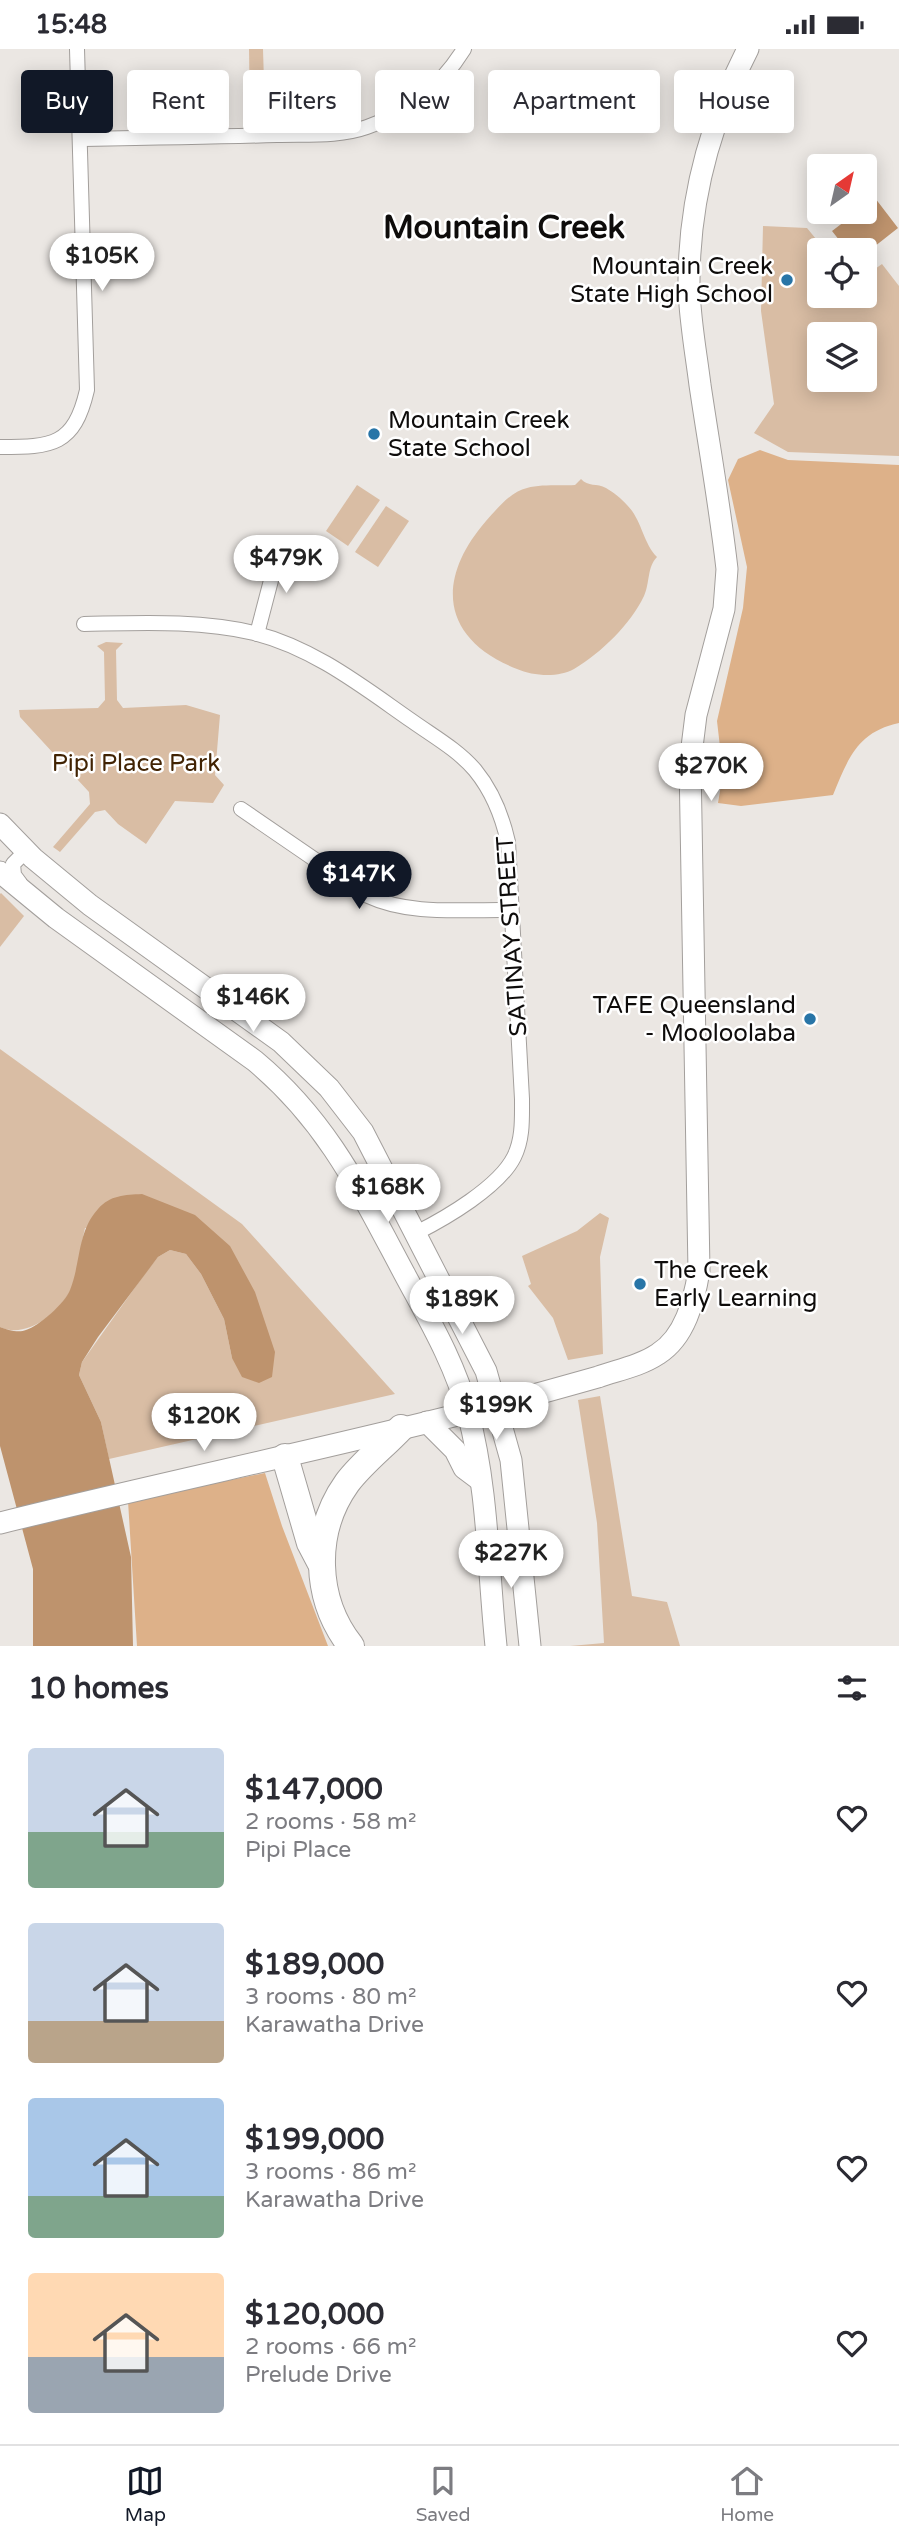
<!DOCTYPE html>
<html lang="en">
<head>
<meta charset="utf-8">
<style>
  :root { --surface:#fff; --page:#f2f2f3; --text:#2b2b33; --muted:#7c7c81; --line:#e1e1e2; --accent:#111827 }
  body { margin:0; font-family:"Varela Round",sans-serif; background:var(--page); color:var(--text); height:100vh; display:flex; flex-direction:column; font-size:26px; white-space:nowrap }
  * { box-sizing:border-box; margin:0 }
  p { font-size:23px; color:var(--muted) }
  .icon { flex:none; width:38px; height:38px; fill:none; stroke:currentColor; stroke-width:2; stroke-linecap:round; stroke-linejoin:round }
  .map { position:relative; height:1597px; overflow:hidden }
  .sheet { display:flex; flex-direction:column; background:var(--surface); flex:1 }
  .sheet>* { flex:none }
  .top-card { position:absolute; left:21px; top:21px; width:858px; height:63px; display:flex; gap:14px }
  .needle { width:46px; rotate:34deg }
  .tools { position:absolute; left:807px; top:105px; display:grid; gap:14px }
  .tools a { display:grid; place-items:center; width:70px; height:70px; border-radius:7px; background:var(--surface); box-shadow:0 4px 18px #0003; font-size:35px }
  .price { position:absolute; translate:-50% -60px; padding:0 16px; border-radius:24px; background:#fff; color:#222; font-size:23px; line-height:46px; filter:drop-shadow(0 2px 4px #0008) }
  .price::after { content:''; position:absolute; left:50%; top:42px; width:21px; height:16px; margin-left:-10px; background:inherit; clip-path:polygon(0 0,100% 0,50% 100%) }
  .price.selected { background:var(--accent); color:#fff }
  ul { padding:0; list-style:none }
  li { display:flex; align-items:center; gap:21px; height:175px; padding:0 28px }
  li span { display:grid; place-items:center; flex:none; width:196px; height:140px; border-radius:7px; color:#555 }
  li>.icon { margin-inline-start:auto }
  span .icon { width:84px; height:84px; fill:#fffc; stroke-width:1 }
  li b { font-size:30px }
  h2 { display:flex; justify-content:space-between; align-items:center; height:84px; padding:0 28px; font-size:30px }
  .chip { padding:0 24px; border-radius:7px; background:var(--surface); box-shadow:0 4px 18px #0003; font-size:24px; line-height:63px }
  .chip.selected { background:var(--accent); color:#fff }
  .status { display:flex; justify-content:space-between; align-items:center; height:49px; padding:0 35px; background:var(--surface); direction:ltr }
  .status svg { height:19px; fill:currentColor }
  .dock { display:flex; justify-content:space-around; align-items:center; height:98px; border-top:2px solid var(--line); background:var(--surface); font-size:19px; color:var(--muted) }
  .dock a { display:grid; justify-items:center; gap:4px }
  .dock .selected { color:var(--accent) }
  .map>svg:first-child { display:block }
  .green { fill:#d9bda4; fill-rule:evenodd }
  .forest { fill:#ddb189 }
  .water { fill:#be936d }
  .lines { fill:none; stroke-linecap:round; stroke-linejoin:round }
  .street-casing { stroke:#a39f9c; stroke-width:16 }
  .secondary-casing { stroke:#a39f9c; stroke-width:23 }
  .highway-casing { stroke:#a39f9c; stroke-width:28 }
  .street { stroke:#fff; stroke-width:14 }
  .secondary { stroke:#fff; stroke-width:21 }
  .highway { stroke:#fff; stroke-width:26 }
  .poi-dot { fill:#2875a7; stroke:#fff; stroke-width:2.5 }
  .labels { text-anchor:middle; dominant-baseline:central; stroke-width:5; stroke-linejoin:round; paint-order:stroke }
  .poi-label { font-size:24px; fill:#0e0c0b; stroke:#fff; text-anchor:end }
  .park-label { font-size:24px; fill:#412303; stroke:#fff }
  .street-label { font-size:24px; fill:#0e0c0b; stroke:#fff }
  .district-label { font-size:32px; font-weight:bold; fill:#0e0c0b; stroke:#fff }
</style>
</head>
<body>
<div class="status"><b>15:48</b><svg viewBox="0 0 49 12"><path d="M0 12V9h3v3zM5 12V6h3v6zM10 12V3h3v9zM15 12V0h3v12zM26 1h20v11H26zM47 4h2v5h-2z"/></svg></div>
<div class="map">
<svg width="899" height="1597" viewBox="0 0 899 1597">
  <rect width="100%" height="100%" fill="#ebe7e3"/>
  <g class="green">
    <path d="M249,0H263L265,67L250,68Z"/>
    <path d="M763,177L807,179L825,201H819V247H864L865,227L882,215L899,237V407L788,403L754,384L774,355L761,262ZM819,285H864V331H819Z"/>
    <path d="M581,430C588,438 597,434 606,439C613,443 622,450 627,456C642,471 643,494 657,508C647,518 650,534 644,547C630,576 602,603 574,620C558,629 533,627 517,620C441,590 435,531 486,472C496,461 511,442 527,439C541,435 560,437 575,436Z"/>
    <path d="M357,436L380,451L348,497L326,482Z"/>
    <path d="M386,457L409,472L378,518L355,503Z"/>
    <path d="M106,593L123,594L116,601L117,651L123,659L186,656L220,666L215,726L224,736L213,754L175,752L146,795L118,775L105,761L95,763L60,803L53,798L90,755L89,743L20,668L19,661L98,659L105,651L104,603L97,597Z"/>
    <path d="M1,844L24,867L0,898V845Z"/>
    <path d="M0,1000L242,1175L395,1345L109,1410L101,1373L79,1326L82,1313L146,1223L158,1208L170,1201L186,1205L201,1225L224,1270L232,1309L230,1197L85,1179C81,1195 77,1231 69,1244C56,1266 25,1290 0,1278Z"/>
    <path d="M600,1164L609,1169L600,1208L603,1305L568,1311L553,1269L528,1237L531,1235L522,1207L577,1182Z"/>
    <path d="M600,1347L632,1547L667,1553L680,1597H570L604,1594L597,1474L578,1351Z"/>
  </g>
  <g class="forest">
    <path d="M760,401L788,411L899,416V674C857,683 848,710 833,746L741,757L718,754L723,724L717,672L743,559L747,518L728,431L738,410Z"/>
    <path d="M265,1424L282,1477L328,1597H137L128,1452Z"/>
  </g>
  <g class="water">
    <path d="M875,149L898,179L865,205L864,201H847L832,182L857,163H864L865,157Z"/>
    <path d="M142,1145L195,1166L230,1197L255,1243L275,1303L272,1328L259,1334L242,1328L232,1309L224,1270L201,1225L186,1205L170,1201L158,1208L98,1288L82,1313L79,1326L101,1373L131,1508L133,1597H33V1520L0,1397V1278C7,1281 19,1284 26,1281C39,1277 65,1254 70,1241C81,1214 77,1183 98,1160C110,1146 125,1146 142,1145Z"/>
  </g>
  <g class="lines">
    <defs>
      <g id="street">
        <path d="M80,90C145,89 211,88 277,86C306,85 339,88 367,78C408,64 441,37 464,0"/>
        <path d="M0,398C52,398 74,397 87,341L77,0"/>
        <path d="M84,575C141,574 199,571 254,584C314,599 363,638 412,672C433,687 458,701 475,721C493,743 502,766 508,793L522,1050C522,1070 523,1090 514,1108C499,1138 446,1169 416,1184"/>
        <path d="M257,585L280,497"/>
        <path d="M241,760L368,847C411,867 463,860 510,861"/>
        <path d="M20,834L14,826L13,815L22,806L33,809"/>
      </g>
      <g id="secondary">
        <path d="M0,775L33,809L90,856L281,993L329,1039L363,1083L486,1322L511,1411L530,1597"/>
        <path d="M0,823L56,869L255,1012C328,1073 360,1142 404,1224C428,1269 455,1314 468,1364C488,1439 488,1520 496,1597"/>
        <path d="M427,1373L455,1401L464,1419L480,1431"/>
        <path d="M0,1474C160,1434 321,1401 481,1360C520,1350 559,1339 598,1328C618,1321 640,1317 658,1305C685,1288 694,1252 699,1222L690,714L696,666L724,560L727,520C720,458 709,397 700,336C696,304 690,272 689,240C688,156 709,75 748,0"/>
      </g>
      <g id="highway">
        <path d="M285,1408L310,1494L320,1513"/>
        <path d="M351,1597C314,1550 312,1483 347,1434C362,1414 383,1398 401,1379"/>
      </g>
    </defs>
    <use href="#street" class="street-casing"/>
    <use href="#secondary" class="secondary-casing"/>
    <use href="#highway" class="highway-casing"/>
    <use href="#street" class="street"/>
    <use href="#secondary" class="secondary"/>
    <use href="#highway" class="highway"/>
  </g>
  <g class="poi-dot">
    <circle cx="787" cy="231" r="7"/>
    <circle cx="374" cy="385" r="7"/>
    <circle cx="810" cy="970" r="7"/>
    <circle cx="640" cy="1235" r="7"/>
  </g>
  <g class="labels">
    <g class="poi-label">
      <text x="773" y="217">Mountain Creek<tspan x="773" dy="28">State High School</tspan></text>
      <text x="388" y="371" text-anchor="start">Mountain Creek<tspan x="388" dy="28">State School</tspan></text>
      <text x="796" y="956">TAFE Queensland<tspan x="796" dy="28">- Mooloolaba</tspan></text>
      <text x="654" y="1221" text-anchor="start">The Creek<tspan x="654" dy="28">Early Learning</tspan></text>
    </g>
    <g class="park-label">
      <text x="136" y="714">Pipi Place Park</text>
    </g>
    <g class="street-label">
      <text transform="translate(512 887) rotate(-94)">SATINAY STREET</text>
    </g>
    <g class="district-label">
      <text x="504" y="179">Mountain Creek</text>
    </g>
  </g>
</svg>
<div class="tools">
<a><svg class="needle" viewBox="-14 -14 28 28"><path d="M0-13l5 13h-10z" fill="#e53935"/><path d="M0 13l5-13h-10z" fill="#7c7c81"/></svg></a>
<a><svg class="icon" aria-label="locate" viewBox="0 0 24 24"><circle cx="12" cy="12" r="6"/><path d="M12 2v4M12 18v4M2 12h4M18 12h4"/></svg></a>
<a><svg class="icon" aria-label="layers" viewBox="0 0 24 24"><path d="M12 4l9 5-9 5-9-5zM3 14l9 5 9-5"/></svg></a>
</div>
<b class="price" style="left:102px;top:244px">$105K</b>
<b class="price" style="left:286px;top:546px">$479K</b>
<b class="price" style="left:711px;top:754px">$270K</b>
<b class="price selected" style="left:359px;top:862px">$147K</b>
<b class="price" style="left:253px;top:985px">$146K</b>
<b class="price" style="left:388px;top:1175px">$168K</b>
<b class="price" style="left:462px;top:1287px">$189K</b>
<b class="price" style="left:496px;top:1393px">$199K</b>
<b class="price" style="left:204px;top:1404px">$120K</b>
<b class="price" style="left:511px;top:1541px">$227K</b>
<div class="top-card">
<a class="chip selected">Buy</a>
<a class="chip">Rent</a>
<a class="chip">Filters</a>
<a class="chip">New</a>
<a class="chip">Apartment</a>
<a class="chip">House</a>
</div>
</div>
<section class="sheet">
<h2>10 homes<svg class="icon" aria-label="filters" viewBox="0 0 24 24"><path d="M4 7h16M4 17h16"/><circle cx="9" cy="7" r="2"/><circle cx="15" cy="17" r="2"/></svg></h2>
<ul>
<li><span style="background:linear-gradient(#c9d6e8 60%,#7fa58c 0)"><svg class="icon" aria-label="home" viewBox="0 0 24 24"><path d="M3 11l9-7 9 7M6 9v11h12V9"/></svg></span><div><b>$147,000</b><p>2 rooms · 58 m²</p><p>Pipi Place</p></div><svg class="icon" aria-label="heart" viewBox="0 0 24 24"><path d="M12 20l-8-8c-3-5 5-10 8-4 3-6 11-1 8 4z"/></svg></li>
<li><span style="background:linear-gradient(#c9d6e8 70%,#b9a48a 0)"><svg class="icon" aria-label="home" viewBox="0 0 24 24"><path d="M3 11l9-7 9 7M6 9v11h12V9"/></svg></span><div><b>$189,000</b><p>3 rooms · 80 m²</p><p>Karawatha Drive</p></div><svg class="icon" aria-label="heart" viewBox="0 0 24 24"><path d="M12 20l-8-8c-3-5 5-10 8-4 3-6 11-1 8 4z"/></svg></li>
<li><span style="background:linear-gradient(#a9c7e8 70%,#7fa58c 0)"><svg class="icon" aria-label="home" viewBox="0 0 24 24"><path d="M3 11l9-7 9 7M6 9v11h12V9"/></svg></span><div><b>$199,000</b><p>3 rooms · 86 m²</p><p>Karawatha Drive</p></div><svg class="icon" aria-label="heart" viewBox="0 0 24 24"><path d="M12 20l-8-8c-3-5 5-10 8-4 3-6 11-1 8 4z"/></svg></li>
<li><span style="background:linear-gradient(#ffd9b3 60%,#9aa5b1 0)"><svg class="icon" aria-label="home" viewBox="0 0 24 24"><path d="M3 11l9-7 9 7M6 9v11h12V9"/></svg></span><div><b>$120,000</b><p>2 rooms · 66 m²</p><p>Prelude Drive</p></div><svg class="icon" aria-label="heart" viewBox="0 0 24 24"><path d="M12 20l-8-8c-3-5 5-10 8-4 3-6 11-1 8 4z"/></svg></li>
</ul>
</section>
<nav class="dock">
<a class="selected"><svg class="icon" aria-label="map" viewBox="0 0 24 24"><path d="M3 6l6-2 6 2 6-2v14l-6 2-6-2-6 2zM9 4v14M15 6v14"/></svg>Map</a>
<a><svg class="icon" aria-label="saved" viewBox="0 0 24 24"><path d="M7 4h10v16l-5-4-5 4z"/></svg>Saved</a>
<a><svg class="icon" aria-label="home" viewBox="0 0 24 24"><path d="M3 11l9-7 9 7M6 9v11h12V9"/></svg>Home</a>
</nav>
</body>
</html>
